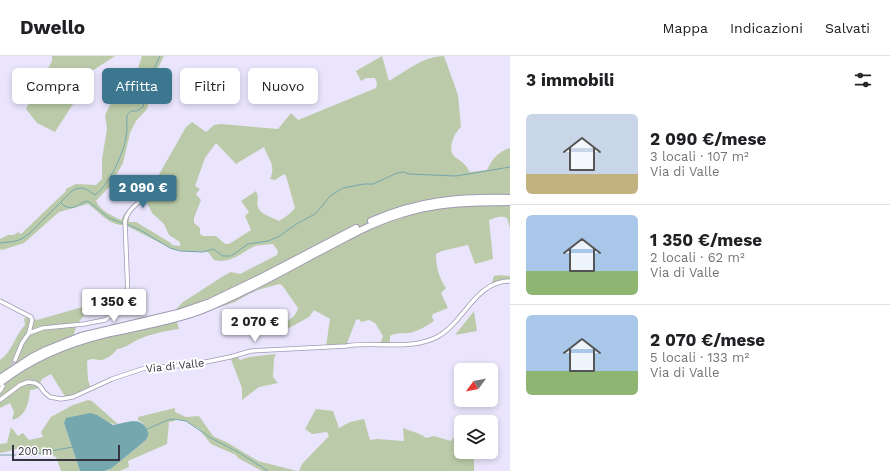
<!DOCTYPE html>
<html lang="it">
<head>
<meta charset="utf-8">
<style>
  :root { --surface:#fff; --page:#f6f6f6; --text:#202124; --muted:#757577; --line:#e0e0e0; --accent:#3c778f }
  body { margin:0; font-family:"Work Sans",sans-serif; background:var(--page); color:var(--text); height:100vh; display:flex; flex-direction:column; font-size:15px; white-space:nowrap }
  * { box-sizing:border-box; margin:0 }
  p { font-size:13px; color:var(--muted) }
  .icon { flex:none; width:22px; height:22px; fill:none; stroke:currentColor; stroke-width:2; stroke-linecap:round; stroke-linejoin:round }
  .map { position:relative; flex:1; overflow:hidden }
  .sheet { display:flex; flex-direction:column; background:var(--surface); width:380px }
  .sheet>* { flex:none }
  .hud { position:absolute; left:12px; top:12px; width:380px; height:36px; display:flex; gap:8px }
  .needle { width:26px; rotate:238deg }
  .controls { position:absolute; left:454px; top:307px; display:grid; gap:8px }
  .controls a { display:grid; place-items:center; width:44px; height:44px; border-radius:6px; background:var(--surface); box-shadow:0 2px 6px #0003; font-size:20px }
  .scale { position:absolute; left:12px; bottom:10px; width:108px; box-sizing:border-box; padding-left:4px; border:2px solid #36343f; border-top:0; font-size:11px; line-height:14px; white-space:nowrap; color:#36343f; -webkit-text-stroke:3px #fff; paint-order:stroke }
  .price { position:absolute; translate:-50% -34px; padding:0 9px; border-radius:4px; background:#fff; color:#222; font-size:13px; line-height:26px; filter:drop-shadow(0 1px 2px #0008) }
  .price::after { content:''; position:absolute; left:50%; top:24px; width:12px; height:9px; margin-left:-6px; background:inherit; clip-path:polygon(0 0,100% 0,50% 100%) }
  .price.active { background:var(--accent); color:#fff }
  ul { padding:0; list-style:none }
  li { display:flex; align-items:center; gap:12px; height:100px; padding:0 16px }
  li+li { border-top:1px solid var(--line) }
  li span { display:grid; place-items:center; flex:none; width:112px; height:80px; border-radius:6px; color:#555 }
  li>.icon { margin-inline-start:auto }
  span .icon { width:48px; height:48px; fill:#fffc; stroke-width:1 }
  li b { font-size:17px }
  h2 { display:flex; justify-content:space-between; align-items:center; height:48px; padding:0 16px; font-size:17px }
  .chip { padding:0 14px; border-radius:6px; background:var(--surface); box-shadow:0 2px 6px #0003; font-size:14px; line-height:36px }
  .chip.active { background:var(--accent); color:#fff }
  header { display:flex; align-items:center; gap:24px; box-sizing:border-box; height:56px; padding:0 20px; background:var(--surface); border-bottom:1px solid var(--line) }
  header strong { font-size:19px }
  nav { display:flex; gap:22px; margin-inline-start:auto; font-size:14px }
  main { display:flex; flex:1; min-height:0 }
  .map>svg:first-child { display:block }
  .green { fill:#bbcba9; fill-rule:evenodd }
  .water { fill:#74a7ae }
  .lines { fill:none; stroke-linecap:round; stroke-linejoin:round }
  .stream { stroke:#74a7ae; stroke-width:1 }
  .street-tunnel { stroke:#c6c2d6; stroke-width:3.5; stroke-dasharray:3.5 2; stroke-linecap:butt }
  .street-casing { stroke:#a09ab4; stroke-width:5 }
  .highway-casing { stroke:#a09ab4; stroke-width:8 }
  .street { stroke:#fff; stroke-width:3.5 }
  .highway { stroke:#fff; stroke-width:6 }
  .labels { text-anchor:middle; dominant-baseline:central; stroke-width:4; stroke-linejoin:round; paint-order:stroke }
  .street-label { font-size:11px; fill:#36343f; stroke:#fff }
</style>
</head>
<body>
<header>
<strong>Dwello</strong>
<nav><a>Mappa</a><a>Indicazioni</a><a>Salvati</a></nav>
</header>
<main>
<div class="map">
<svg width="510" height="415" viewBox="0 0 510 415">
  <rect width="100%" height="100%" fill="#eae5fc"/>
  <g class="green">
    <path d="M52,0H115L92,15L75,45L55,76L37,67L26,53L52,5Z"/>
    <path d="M142,0H164L153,22L147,53L136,65L130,77L123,107L110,130L96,145C100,154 112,160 121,164L125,157L129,158V166H136L171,187L172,189L180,190V186L169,179L164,168L152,157L147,147L149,136L186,71L192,66L206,76L214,69L221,68L278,73L291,57L298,64L376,32L377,27L375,22H366L361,25L356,15L382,0L389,25C406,15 424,0 444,0L458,39L461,71C455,76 449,89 452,97C455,103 461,104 464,108C467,110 468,114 470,116L487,114C492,103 499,95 510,92V142L393,156L327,186L264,220L175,258L177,252L183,246L225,219L231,216L240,218L277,199L278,195L273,188C268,188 260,189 255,190C252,191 249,193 246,195C237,201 226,207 214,204L208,196L183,195L172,193L125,169C109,170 101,157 88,148L59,156L24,187L2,194L0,193V183L8,179H14L18,176L21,178L66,135V133L76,128L96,129L102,123V103L107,73L105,59L112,45L136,18ZM216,87L236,108L264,91C269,105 276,108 270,123L275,124L284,118L286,120L295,152L288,159L279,165C273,162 260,158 258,151C256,145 260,143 256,135L241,145L249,156L245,160L251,174L229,188H225L216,180H203L200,178V172L194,167V162L201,144L196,138L200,133L195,130L205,102Z"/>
    <path d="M510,146V172L507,162C500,159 495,162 489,164L493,203L475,208L468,189L442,195L436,198C436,211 439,222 446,232L441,237L448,252L433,258L432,261L434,265C427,269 421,274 413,276C405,279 398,275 390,280V288H380L383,280L375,267L369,264L361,266L359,263L356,264L346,290L326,291L330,263L314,254L309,261L278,278L276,273C284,267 296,262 298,252L282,229L279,228L258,234L249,238L235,246L217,252L213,249L357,176L416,154Z"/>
    <path d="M499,219L510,220V225L491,229L494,220Z"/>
    <path d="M86,250L89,253C80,266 76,266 73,283L0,322V304C13,295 15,279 25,269L24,262L31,261L37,264Z"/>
    <path d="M474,255L477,275L455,279Z"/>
    <path d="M176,263L179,273C165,275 150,278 137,284C130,288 125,292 117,293C114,298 106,304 100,304C95,304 93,301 87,305L88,324L91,333L66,342L51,318L42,323L37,333L30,334C29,346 26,361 12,364L14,356L10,347L0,352V327L66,291Z"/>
    <path d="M276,298L274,303L273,321L278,327L259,331L242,344V332L230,301L236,299L240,304L249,301Z"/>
    <path d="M88,344L92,345L118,368C109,369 105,363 98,360C88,356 76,361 66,363L64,367L80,415H61L56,401L49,398L42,400C26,384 19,394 0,397V388L7,387L11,371L18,380L23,377L29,384L43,381L41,376L51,361L73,349Z"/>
    <path d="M175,352V356L186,361L199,360L213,380L228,387L258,405L297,415H262L238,402L236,399L211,388L199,373L192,369L186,365L175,363V365L169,366L167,388L128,405L129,411L120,415H104L112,412L146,384L148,380L143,367L138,364V361Z"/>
    <path d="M316,353L333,355L339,372L350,366L364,363L370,384L377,383L404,385L403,372C411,376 419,376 426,382L434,380L451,385L453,382L461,385V396H474V415H299L302,408L329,380L327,376L312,378L305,373Z"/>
  </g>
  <path class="water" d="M90,357L97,359L113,369C124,367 140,360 146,372C149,377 149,379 146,384L112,412L104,415H80L64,367L66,362Z"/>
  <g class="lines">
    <g class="stream">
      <path d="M61,147C73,158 77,147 88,145L109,162L124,168"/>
      <path d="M127,168L142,175L170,192L180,195L203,196L213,193L223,200H231L248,188L268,185L278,181L298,167L315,158L323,149L330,140L343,132L364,128H373L397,117L404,116L409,118L456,120L510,111"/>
      <path d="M0,187C15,185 17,187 30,177L72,135C81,129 87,133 95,139C109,130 124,96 126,81C128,73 126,66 127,59L131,55H137L143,51L148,26L160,0"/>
      <path d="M147,373L168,364L174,363L186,365L211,382L238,396L268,415"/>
      <path d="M0,399H31L72,391"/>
    </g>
    <path class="street-tunnel" d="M10,314L15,304"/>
    <defs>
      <g id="street">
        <path d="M0,245L31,261L32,264L29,277"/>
        <path d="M15,304L22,287L29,277L43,272L84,268L105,264L109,261L117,249L127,244L128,241L125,165C128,152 143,142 155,137"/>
        <path d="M0,335L3,330"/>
        <path d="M0,344L20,329L28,326L35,327L40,330L44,336L50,341L61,343L73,341L112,323L145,312L191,309L230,301L251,295L346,290C375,285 410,295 437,281C464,267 475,225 510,225"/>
      </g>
      <g id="highway">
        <path d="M371,165C419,144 458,141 510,142"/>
        <path d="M0,322L32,301L46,294L81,280L178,257L210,246L264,220L356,172"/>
        <path d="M0,327C30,303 69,287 106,278C138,271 170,266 200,255C248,236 293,209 338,186C359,175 380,164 402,158C437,147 473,146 510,146"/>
      </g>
    </defs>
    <use href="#street" class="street-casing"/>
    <use href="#highway" class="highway-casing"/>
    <use href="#street" class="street"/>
    <use href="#highway" class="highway"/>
  </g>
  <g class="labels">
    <g class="street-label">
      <text transform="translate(175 310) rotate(-6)">Via di Valle</text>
    </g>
  </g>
</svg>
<div class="controls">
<a><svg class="needle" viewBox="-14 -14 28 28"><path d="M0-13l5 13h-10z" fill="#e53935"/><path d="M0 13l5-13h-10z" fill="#757577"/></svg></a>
<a><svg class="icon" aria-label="layers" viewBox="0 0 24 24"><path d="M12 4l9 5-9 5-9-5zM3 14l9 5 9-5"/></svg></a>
</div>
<div class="scale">200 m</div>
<b class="price active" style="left:143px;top:153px">2 090 €</b>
<b class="price" style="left:114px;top:267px">1 350 €</b>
<b class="price" style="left:255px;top:287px">2 070 €</b>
<div class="hud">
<a class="chip">Compra</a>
<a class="chip active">Affitta</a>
<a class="chip">Filtri</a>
<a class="chip">Nuovo</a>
</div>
</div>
<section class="sheet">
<h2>3 immobili<svg class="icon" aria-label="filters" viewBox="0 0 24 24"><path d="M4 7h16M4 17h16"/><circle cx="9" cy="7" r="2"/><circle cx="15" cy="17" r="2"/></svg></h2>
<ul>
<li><span style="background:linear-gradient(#c9d6e8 75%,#c2b280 0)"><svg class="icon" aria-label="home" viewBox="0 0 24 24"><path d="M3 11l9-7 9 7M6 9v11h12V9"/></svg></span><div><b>2 090 €/mese</b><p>3 locali · 107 m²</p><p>Via di Valle</p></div></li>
<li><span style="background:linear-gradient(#a9c7e8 70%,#8fb573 0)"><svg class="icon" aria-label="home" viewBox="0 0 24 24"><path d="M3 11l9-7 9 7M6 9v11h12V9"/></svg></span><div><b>1 350 €/mese</b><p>2 locali · 62 m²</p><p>Via di Valle</p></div></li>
<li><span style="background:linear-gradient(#a9c7e8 70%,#8fb573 0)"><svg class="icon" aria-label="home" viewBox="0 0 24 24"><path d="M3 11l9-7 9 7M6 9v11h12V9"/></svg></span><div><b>2 070 €/mese</b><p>5 locali · 133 m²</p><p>Via di Valle</p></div></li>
</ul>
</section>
</main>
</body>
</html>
